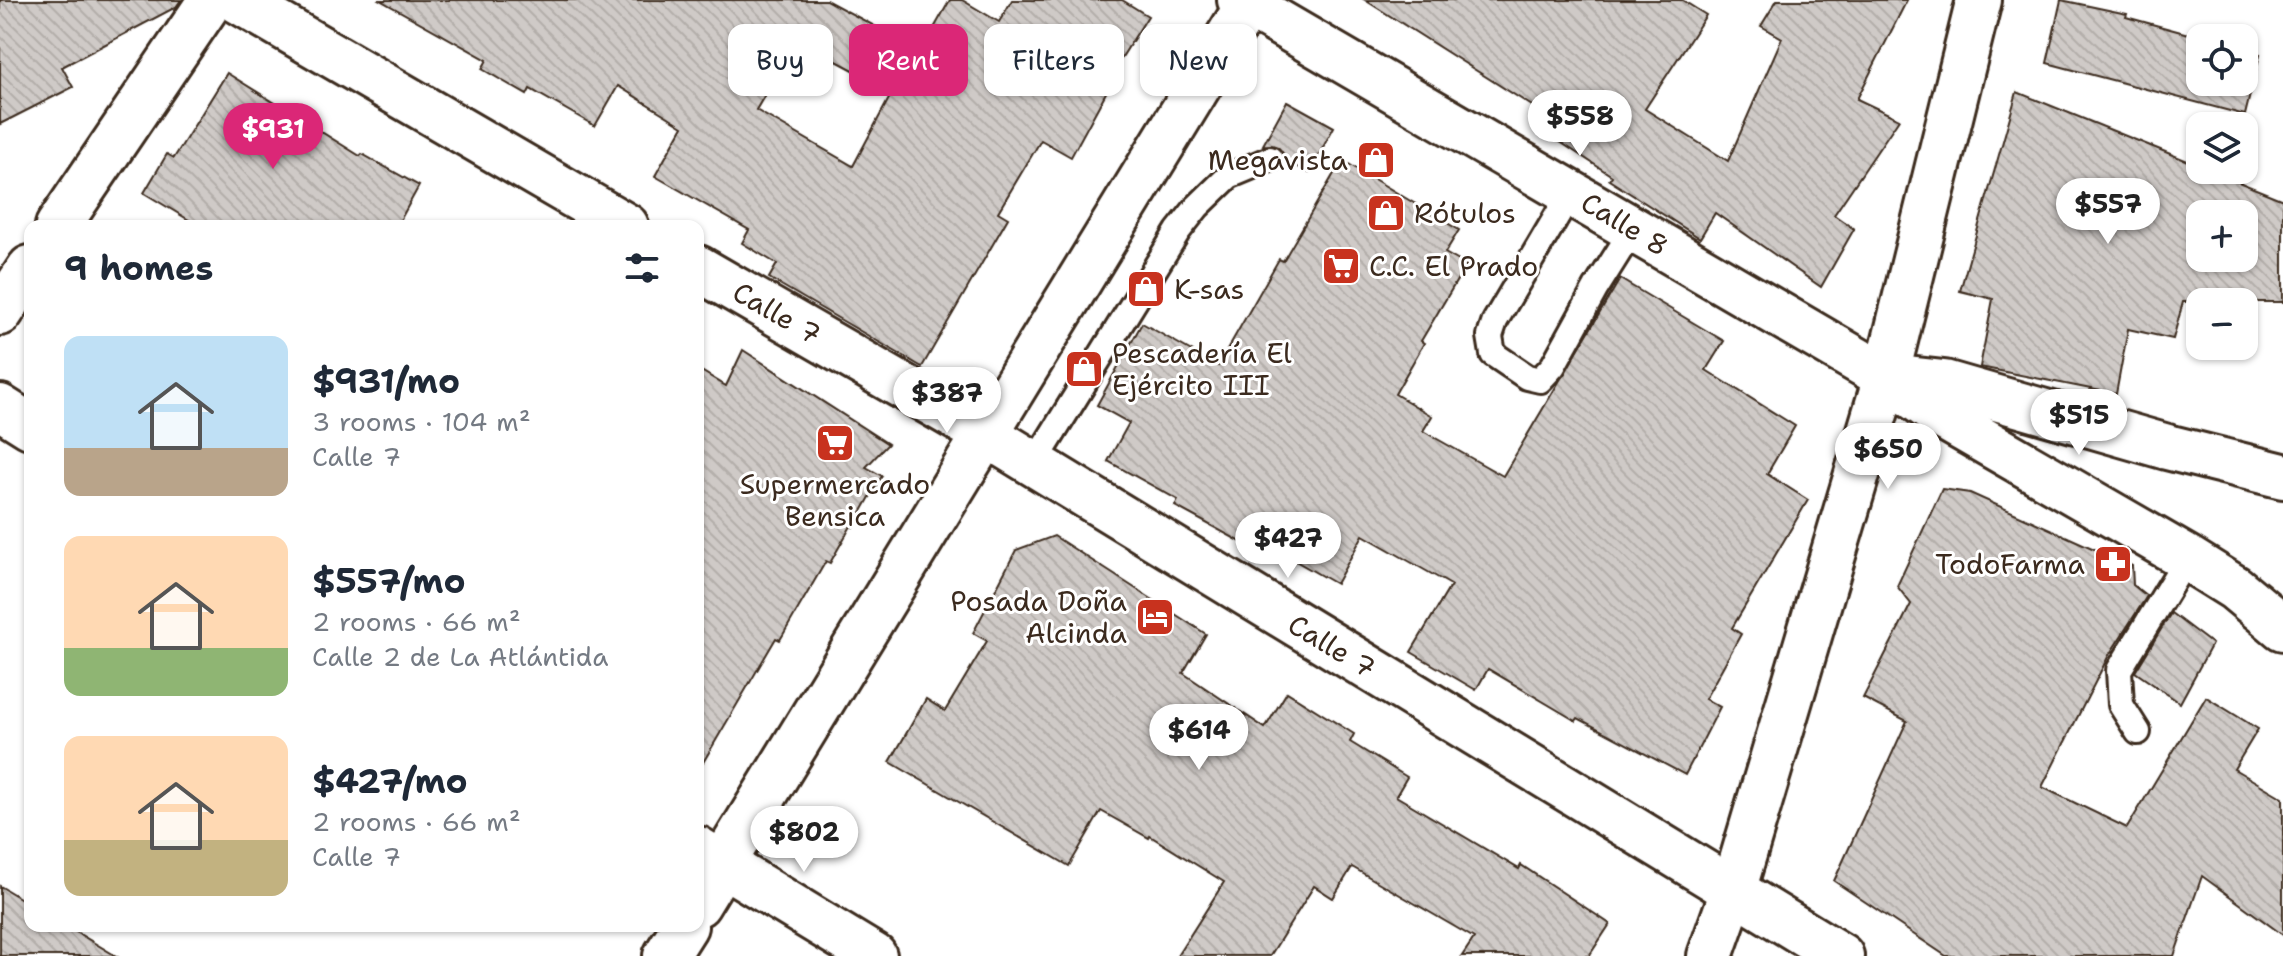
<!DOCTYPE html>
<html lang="en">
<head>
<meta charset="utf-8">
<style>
  :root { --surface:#fff; --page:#f6f6f7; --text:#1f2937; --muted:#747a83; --accent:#db2777 }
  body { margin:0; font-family:"Shantell Sans",sans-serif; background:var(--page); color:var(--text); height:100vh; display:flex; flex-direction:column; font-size:30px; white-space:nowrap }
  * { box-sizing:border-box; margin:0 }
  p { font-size:26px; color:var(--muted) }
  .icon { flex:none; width:44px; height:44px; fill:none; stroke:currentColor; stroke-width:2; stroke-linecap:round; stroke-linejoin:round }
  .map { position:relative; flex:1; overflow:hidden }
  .details { position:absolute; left:24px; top:220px; width:680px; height:712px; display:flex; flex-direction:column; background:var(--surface); border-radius:16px; box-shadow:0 2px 6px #0004 }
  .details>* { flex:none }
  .hud { position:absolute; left:728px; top:24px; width:760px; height:72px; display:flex; gap:16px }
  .fabs { position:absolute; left:2186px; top:24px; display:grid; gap:16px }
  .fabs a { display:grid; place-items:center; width:72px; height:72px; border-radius:16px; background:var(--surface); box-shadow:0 2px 6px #0004; font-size:40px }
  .price { position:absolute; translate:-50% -68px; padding:0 18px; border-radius:28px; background:#fff; color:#222; font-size:26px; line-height:52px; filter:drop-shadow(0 2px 4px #0008) }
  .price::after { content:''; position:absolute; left:50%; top:48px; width:24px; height:18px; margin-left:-12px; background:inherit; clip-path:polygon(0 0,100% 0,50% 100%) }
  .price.selected { background:var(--accent); color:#fff }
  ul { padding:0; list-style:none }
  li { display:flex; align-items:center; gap:24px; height:200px; padding:0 40px }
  li span { display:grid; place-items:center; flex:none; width:224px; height:160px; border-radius:16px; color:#555 }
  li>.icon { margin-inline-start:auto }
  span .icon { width:96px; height:96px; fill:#fffc; stroke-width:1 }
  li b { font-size:34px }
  h2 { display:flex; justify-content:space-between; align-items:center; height:96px; padding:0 40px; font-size:34px }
  .chip { padding:0 28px; border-radius:16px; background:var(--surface); box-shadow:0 2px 6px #0004; font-size:28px; line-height:72px }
  .chip.selected { background:var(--accent); color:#fff }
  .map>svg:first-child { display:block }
  .building { fill:url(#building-back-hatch); stroke:#3b2a1e; stroke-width:2; fill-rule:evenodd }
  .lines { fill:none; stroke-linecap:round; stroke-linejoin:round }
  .lane-casing { stroke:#3b2a1e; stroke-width:30 }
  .street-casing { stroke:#3b2a1e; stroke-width:50 }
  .secondary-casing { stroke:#3b2a1e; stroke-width:50 }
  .lane { stroke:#fff; stroke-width:24 }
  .street { stroke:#fff; stroke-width:44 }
  .secondary { stroke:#fff; stroke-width:44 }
  .labels { text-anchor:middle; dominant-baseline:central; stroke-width:6; stroke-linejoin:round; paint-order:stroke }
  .poi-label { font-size:28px; fill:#3b2a1e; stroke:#fff; text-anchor:start }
  .street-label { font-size:28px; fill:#3b2a1e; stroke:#fff }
</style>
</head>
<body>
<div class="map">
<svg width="2283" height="956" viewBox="0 0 2283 956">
  <defs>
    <pattern id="building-back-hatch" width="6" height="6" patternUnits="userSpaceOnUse" patternTransform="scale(2)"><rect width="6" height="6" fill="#cfcac7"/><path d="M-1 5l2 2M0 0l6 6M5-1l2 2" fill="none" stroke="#b3aeaa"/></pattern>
  </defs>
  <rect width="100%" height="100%" fill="#fff"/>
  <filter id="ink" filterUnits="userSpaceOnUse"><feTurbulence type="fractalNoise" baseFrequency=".0125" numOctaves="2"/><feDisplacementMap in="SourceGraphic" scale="16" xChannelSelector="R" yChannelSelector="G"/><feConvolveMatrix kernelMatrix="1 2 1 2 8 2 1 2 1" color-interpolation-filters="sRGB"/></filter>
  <g filter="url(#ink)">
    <g class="building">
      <path d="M0,0H181L176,7L62,67L73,87L0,124Z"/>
      <path d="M380,0H826L921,51L950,0H962L999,22L1012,0H1122L1148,16L1105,84L1109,87L1071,157L1041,140L998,212L1008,218L922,367L769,278L777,264L742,243L749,230L655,176L683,126L618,86L595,126L530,89L527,95L482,69L487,60ZM797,40L893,91L853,166L756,110Z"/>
      <path d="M1365,0H1682L1706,15L1645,109L1728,161L1782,38L1761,26L1777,0H1907L1857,99L1899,119L1834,215L1854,229L1821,287L1715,213L1700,238L1609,180L1612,176L1554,138L1562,125Z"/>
      <path d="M2061,0L2127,14L2126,17L2203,38H2200V82H2244V49L2260,54L2245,115L2047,63Z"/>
      <path d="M227,73L360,156L362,154L419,186L397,226H199L144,193L167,154L174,158Z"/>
      <path d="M2017,92L2200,166V170H2209L2283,200V302H2183L2173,339L2128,329L2116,394L1980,367L1993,299L1960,291ZM2200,214H2244V258H2200Z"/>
      <path d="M1287,101L1334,127L1309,173L1285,160L1278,147L1263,145Z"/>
      <path d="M1342,160L1459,230L1445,253L1466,265L1421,341L1424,343L1395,394L1432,416L1423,431L1503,476L1620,279L1724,341L1706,370L1795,426L1767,474L1808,500L1732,628L1741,634L1705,699L1720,707L1685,775L1578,718L1576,721L1488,669L1476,690L1411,652L1451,585L1363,535L1336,584L1255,538L1250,547L1175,506L1178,500L1108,461L1129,423L1097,405L1142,323L1218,366L1279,259L1283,261Z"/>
      <path d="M743,350L888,444L866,467L882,476L853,527L851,526L830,563L826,561L780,640L776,638L698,771V369L726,386Z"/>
      <path d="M1942,489L1970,493L2132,566L2133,585L2147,596L2109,655L2042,787L2127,828L2206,697L2258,729L2234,769L2283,798V935L2202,876L2174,956H1946L1834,881L1907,721L1863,698L1911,604L1897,586Z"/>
      <path d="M1054,536L1206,634L1183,673L1265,728L1287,692L1354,734L1350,742L1407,777L1396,796L1519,869L1521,865L1610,924L1589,956H1462L1474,938L1352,867L1333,898L1314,886L1270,956H1177L1224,882L1150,836L1149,838L1101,811L1069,866L890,762L926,699L945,711L987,641L973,633L1016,550Z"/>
      <path d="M2171,613L2212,644L2180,703L2135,672Z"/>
      <path d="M0,886L30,904V926H66L116,956H0Z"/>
    </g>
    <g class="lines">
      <defs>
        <g id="lane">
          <path d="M1571,192L1495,321L1490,336L1493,354L1527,377L1540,380L1553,366L1596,288L1633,229"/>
          <path d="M1034,464L1178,231L1197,207L1229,176L1270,159"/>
          <path d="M2138,732L2121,705L2119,670L2187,558"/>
        </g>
        <g id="street">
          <path d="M237,0L626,226"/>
          <path d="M1240,0L1886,377L1936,413L2187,558L2235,588L2283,628"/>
          <path d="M58,226L211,0"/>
          <path d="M698,268L987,435L1841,956"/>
          <path d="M0,313L30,268"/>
          <path d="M1889,377L1944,383L2167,447L2283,476"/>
          <path d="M0,407L30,426"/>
          <path d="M698,849L874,956"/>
          <path d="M1710,956L1733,891L1886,377L1979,0"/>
        </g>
        <g id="secondary">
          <path d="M698,904L1251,0"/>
          <path d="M666,956L685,926"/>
        </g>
      </defs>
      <use href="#lane" class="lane-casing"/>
      <use href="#street" class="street-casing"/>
      <use href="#secondary" class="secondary-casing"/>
      <use href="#lane" class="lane"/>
      <use href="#street" class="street"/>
      <use href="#secondary" class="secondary"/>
    </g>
  </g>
  <defs>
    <symbol id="shop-square" viewBox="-11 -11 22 22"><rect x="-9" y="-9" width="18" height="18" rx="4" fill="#c8321e" stroke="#fff"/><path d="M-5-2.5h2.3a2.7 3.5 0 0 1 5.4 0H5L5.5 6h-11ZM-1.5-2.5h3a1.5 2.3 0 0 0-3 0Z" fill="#fff"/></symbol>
    <symbol id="supermarket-square" viewBox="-11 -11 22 22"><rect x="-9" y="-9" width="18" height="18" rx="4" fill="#c8321e" stroke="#fff"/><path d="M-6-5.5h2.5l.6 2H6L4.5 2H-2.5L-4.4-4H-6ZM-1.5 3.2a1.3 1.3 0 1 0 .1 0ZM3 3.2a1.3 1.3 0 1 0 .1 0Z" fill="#fff"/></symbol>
    <symbol id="pharmacy-square" viewBox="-11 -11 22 22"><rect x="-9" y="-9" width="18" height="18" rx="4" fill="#c8321e" stroke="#fff"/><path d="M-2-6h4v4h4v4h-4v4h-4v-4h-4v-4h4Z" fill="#fff"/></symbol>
    <symbol id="hotel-square" viewBox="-11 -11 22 22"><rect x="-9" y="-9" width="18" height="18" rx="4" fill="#c8321e" stroke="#fff"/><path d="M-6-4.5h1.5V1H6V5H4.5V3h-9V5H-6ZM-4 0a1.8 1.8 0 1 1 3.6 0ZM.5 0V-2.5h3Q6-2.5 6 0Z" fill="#fff"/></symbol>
  </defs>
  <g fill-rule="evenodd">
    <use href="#shop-square" x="1354" y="138" width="44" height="44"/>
    <use href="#shop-square" x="1364" y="191" width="44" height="44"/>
    <use href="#supermarket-square" x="1319" y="244" width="44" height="44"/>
    <use href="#shop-square" x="1124" y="267" width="44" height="44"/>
    <use href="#shop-square" x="1062" y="347" width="44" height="44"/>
    <use href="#supermarket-square" x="813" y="421" width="44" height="44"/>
    <use href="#pharmacy-square" x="2091" y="542" width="44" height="44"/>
    <use href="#hotel-square" x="1133" y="595" width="44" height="44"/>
  </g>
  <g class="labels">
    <g class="poi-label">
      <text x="1348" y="160" text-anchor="end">Megavista</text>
      <text x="1414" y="213">Rótulos</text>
      <text x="1369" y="266">C.C. El Prado</text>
      <text x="1174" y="289">K-sas</text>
      <text x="1112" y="353">Pescadería El<tspan x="1112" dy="32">Ejército III</tspan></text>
      <text x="835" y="484" text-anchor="middle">Supermercado<tspan x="835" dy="32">Bensica</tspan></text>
      <text x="2085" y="564" text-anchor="end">TodoFarma</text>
      <text x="1127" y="601" text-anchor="end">Posada Doña<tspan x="1127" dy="32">Alcinda</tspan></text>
    </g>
    <g class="street-label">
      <text transform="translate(1625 224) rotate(31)">Calle 8</text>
      <text transform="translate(777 313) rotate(30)">Calle 7</text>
      <text transform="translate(1332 646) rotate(31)">Calle 7</text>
    </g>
  </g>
</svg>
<div class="fabs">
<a><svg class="icon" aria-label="locate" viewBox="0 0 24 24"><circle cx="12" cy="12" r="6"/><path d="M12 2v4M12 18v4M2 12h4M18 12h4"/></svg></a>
<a><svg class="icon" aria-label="layers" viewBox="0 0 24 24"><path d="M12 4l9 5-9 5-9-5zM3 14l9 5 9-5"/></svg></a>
<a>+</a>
<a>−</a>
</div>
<b class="price" style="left:1580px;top:158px">$558</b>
<b class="price selected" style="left:273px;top:171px">$931</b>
<b class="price" style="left:2108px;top:246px">$557</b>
<b class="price" style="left:947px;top:435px">$387</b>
<b class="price" style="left:2079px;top:457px">$515</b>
<b class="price" style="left:1888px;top:491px">$650</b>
<b class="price" style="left:1288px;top:580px">$427</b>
<b class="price" style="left:1199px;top:772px">$614</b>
<b class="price" style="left:804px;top:874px">$802</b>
<div class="hud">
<a class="chip">Buy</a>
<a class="chip selected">Rent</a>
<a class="chip">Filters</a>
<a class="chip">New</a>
</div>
<section class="details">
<h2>9 homes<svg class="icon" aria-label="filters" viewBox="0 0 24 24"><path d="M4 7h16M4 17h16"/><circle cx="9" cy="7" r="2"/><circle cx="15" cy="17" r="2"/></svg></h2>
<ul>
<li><span style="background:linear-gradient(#bfe0f5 70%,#b9a48a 0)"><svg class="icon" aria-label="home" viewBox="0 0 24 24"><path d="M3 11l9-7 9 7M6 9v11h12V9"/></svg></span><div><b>$931/mo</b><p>3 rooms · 104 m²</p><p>Calle 7</p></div></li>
<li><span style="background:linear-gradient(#ffd9b3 70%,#8fb573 0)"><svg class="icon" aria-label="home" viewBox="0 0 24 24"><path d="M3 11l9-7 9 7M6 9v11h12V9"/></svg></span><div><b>$557/mo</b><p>2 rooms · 66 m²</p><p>Calle 2 de La Atlántida</p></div></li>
<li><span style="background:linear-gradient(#ffd9b3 65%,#c2b280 0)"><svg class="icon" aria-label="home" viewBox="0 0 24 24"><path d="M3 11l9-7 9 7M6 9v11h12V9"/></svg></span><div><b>$427/mo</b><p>2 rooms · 66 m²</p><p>Calle 7</p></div></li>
</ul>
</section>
</div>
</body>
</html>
